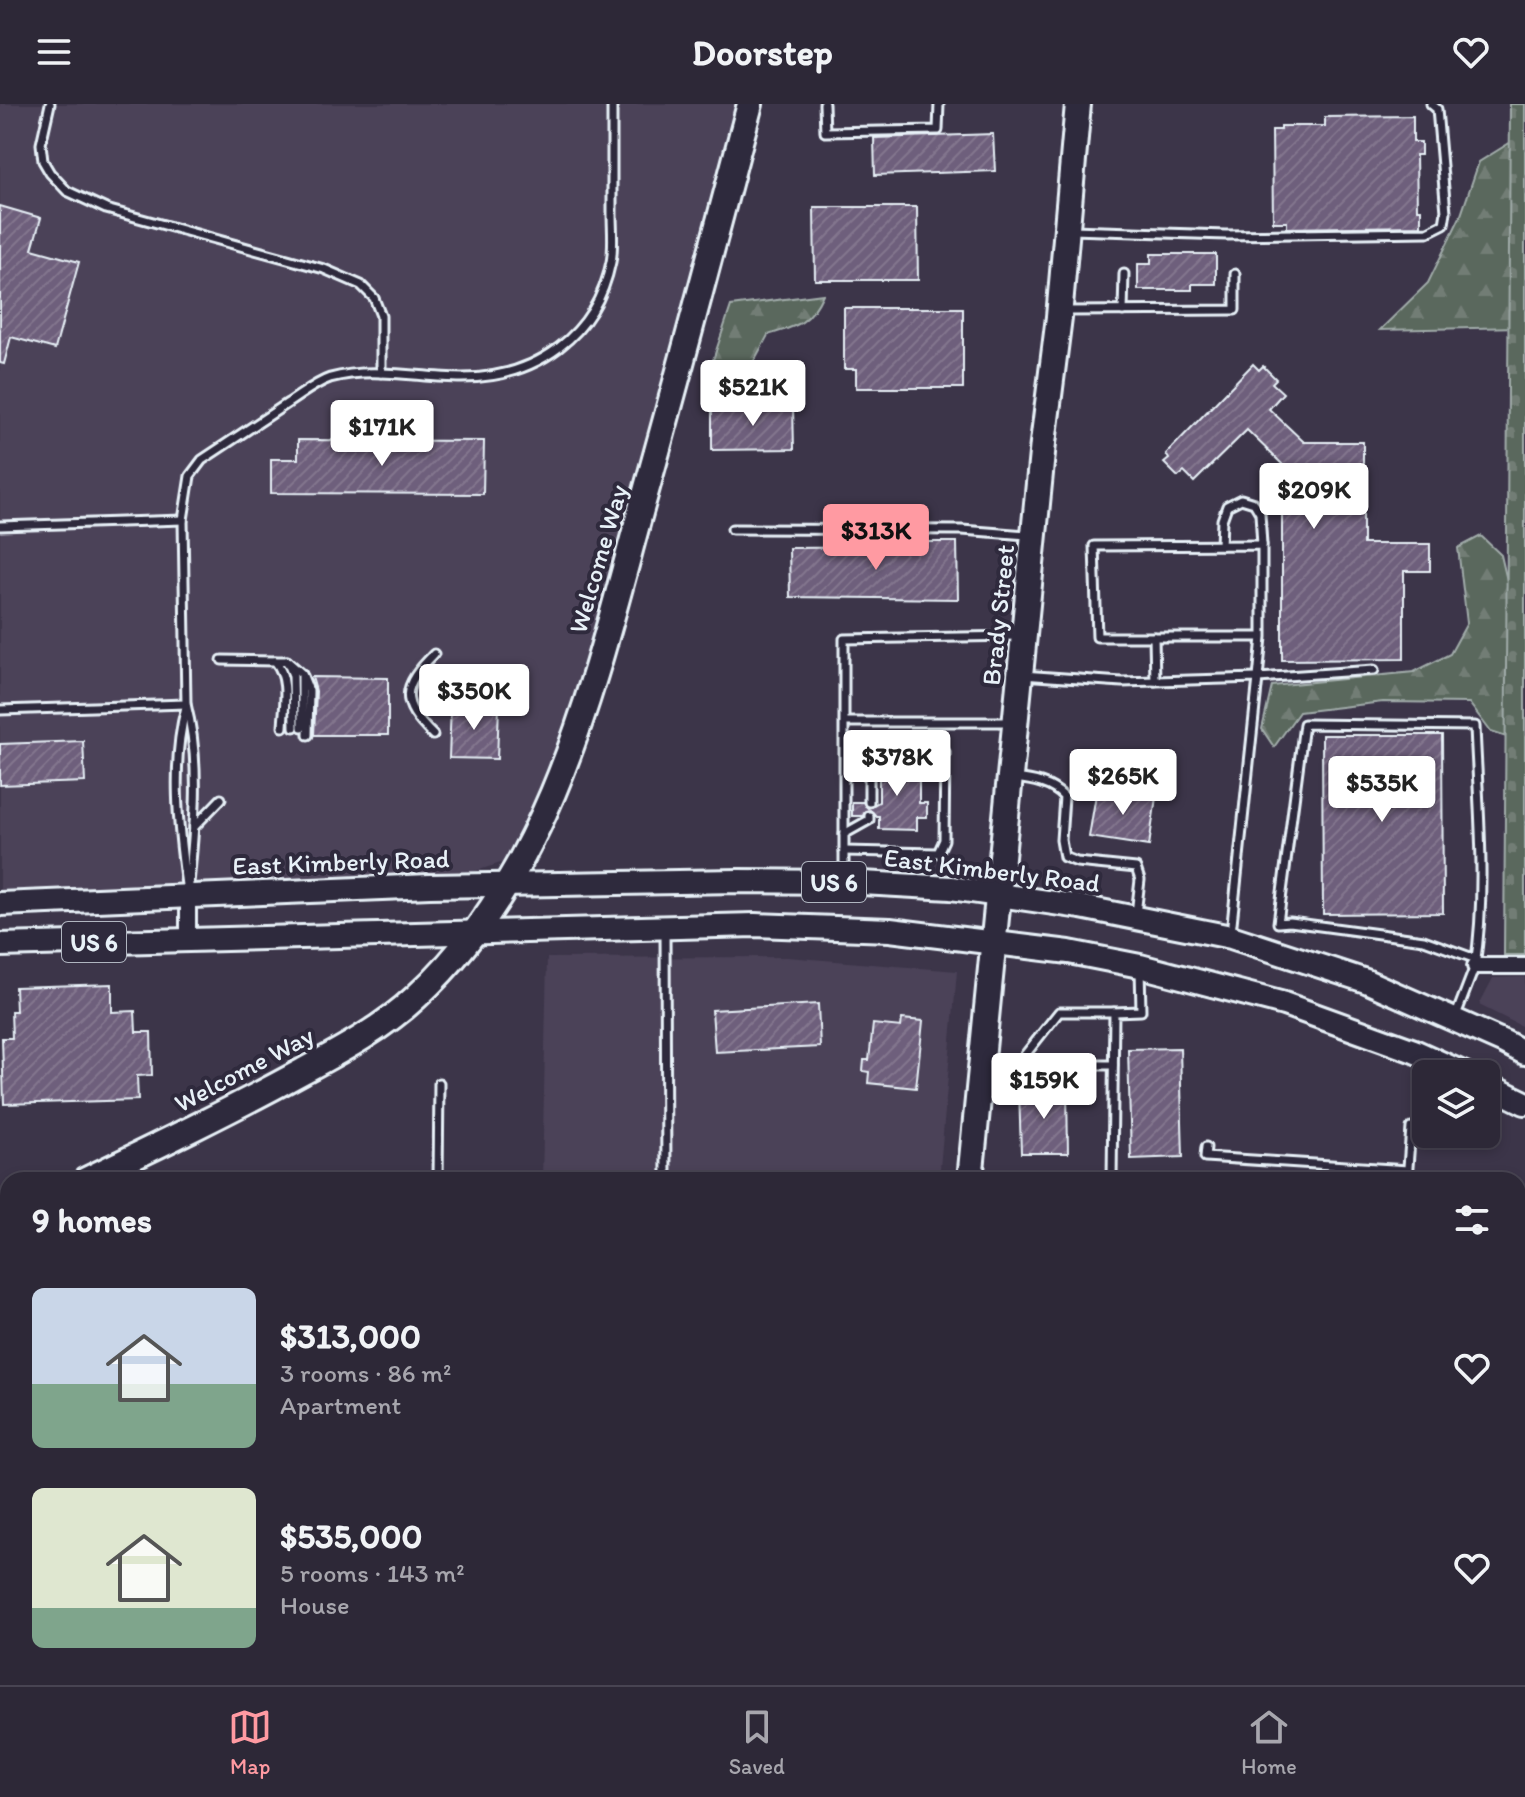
<!DOCTYPE html>
<html lang="en">
<head>
<meta charset="utf-8">
<style>
  :root { --surface:#2d2837; --page:#393442; --text:#f1f3f6; --muted:#a7a6ad; --line:#484452; --accent:#ff9aa2 }
  body { margin:0; font-family:Itim,sans-serif; background:var(--page); color:var(--text); height:100vh; display:flex; flex-direction:column; font-size:30px; white-space:nowrap }
  * { box-sizing:border-box; margin:0 }
  p { font-size:26px; color:var(--muted) }
  .icon { flex:none; width:44px; height:44px; fill:none; stroke:currentColor; stroke-width:2; stroke-linecap:round; stroke-linejoin:round }
  .map { position:relative; flex:1; overflow:hidden }
  .panel { position:absolute; left:0px; top:1068px; width:1526px; height:514px; display:flex; flex-direction:column; background:var(--surface); border-radius:24px 24px 0 0; box-shadow:0 4px 12px #0003,0 0 0 2px var(--line) }
  .panel>* { flex:none }
  .fabs { position:absolute; left:1412px; top:956px; display:grid; gap:16px }
  .fabs a { display:grid; place-items:center; width:88px; height:88px; border-radius:12px; background:var(--surface); box-shadow:0 4px 12px #0003,0 0 0 2px var(--line); font-size:40px }
  .price { position:absolute; translate:-50% -68px; padding:0 18px; border-radius:8px; background:#fff; color:#222; font-size:26px; line-height:52px; filter:drop-shadow(0 2px 4px #0008) }
  .price::after { content:''; position:absolute; left:50%; top:48px; width:24px; height:18px; margin-left:-12px; background:inherit; clip-path:polygon(0 0,100% 0,50% 100%) }
  .price.selected { background:var(--accent); color:#111 }
  ul { padding:0; list-style:none }
  li { display:flex; align-items:center; gap:24px; height:200px; padding:0 32px }
  li span { display:grid; place-items:center; flex:none; width:224px; height:160px; border-radius:12px; color:#555 }
  li>.icon { margin-inline-start:auto }
  span .icon { width:96px; height:96px; fill:#fffc; stroke-width:1 }
  li b { font-size:34px }
  h2 { display:flex; justify-content:space-between; align-items:center; height:96px; padding:0 32px; font-size:34px }
  header { display:flex; justify-content:space-between; align-items:center; height:104px; padding:0 32px; background:var(--surface); font-size:36px; font-weight:700 }
  .tabs { display:flex; justify-content:space-around; align-items:center; height:112px; border-top:2px solid var(--line); background:var(--surface); font-size:22px; color:var(--muted) }
  .tabs a { display:grid; justify-items:center; gap:4px }
  .tabs .selected { color:var(--accent) }
  .map>svg:first-child { display:block }
  .built { fill:#4b4258 }
  .forest { fill:url(#forest-firs); stroke:#a1acaa; stroke-width:2 }
  .cemetery { fill:url(#cemetery-stones); stroke:#a1acaa; stroke-width:2 }
  .pitch { fill:#5a675d; stroke:#a1acaa; stroke-width:2 }
  .building { fill:url(#building-hatch); stroke:#e8f1f8; stroke-width:2 }
  .lines { fill:none; stroke-linecap:round; stroke-linejoin:round }
  .lane-casing { stroke:#e8f1f8; stroke-width:13 }
  .street-casing { stroke:#e8f1f8; stroke-width:20 }
  .secondary-casing { stroke:#e8f1f8; stroke-width:24 }
  .primary-casing { stroke:#e8f1f8; stroke-width:28 }
  .highway-casing { stroke:#e8f1f8; stroke-width:30 }
  .path { stroke:#e8f1f8; stroke-width:3; stroke-dasharray:2 6; stroke-linecap:butt }
  .lane { stroke:#2f2a3d; stroke-width:7 }
  .street { stroke:#2f2a3d; stroke-width:14 }
  .secondary { stroke:#2f2a3d; stroke-width:18 }
  .primary { stroke:#2f2a3d; stroke-width:22 }
  .highway { stroke:#2f2a3d; stroke-width:24 }
  .labels { text-anchor:middle; dominant-baseline:central; stroke-width:8; stroke-linejoin:round; paint-order:stroke }
  .shield { fill:#2f2a3d; stroke:#b0b5c0; stroke-width:2 }
  .shield-label { font-size:24px; font-weight:bold; fill:#e8f1f8 }
  .street-label { font-size:26px; fill:#e8f1f8; stroke:#2f2a3d }
</style>
</head>
<body>
<header><svg class="icon" aria-label="menu" viewBox="0 0 24 24"><path d="M4 6h16M4 12h16M4 18h16"/></svg>Doorstep<svg class="icon" aria-label="heart" viewBox="0 0 24 24"><path d="M12 20l-8-8c-3-5 5-10 8-4 3-6 11-1 8 4z"/></svg></header>
<div class="map">
<svg width="1525" height="1581" viewBox="0 0 1525 1581">
  <defs>
    <pattern id="forest-firs" width="22" height="20" patternUnits="userSpaceOnUse" patternTransform="scale(2)"><rect width="22" height="20" fill="#5a675d"/><path d="M5 1l3.5 6h-7zM16 11l3.5 6h-7z" fill="#727d75"/></pattern>
    <pattern id="cemetery-stones" width="16" height="16" patternUnits="userSpaceOnUse" patternTransform="scale(2)"><rect width="16" height="16" fill="#5a675d"/><path d="M2 7V4a2 2 0 0 1 4 0v3zM10 15v-3a2 2 0 0 1 4 0v3z" fill="#727d75"/></pattern>
    <pattern id="building-hatch" width="6" height="6" patternUnits="userSpaceOnUse" patternTransform="scale(2)"><rect width="6" height="6" fill="#6e5f7b"/><path d="M-1 1l2-2M0 6l6-6M5 7l2-2" fill="none" stroke="#83768e"/></pattern>
  </defs>
  <rect width="100%" height="100%" fill="#3c3549"/>
  <filter id="ink" filterUnits="userSpaceOnUse"><feTurbulence type="fractalNoise" baseFrequency=".0125" numOctaves="2"/><feDisplacementMap in="SourceGraphic" scale="16" xChannelSelector="R" yChannelSelector="G"/><feConvolveMatrix kernelMatrix="1 2 1 2 8 2 1 2 1" color-interpolation-filters="sRGB"/></filter>
  <g filter="url(#ink)">
    <g class="built">
      <path d="M0,0H750L688,238L525,751L430,782L0,800Z"/>
      <path d="M787,853L957,867L939,1076H542L547,854Z"/>
      <path d="M1525,873V924L1479,901L1493,874Z"/>
      <path d="M517,1574H892L891,1581H517Z"/>
    </g>
    <g class="forest">
      <path d="M1524,30L1520,223L1380,226L1428,179L1461,111L1479,58Z"/>
      <path d="M823,190C810,219 798,222 768,231L747,270L722,295L706,277L731,202Z"/>
      <path d="M1481,432L1501,451L1522,541L1525,639L1491,628L1469,599L1383,598L1299,608L1274,643L1262,625L1272,582L1414,568L1450,550L1467,519L1458,444Z"/>
      <path d="M8,1217V1405L0,1411V1218Z"/>
    </g>
    <path class="cemetery" d="M1510,0H1525V851H1504Z"/>
    <path class="pitch" d="M1518,1298H1525V1581H951L952,1574H1518Z"/>
    <g class="building">
      <path d="M1413,12V38H1421V51H1416L1417,105H1421V122L1287,124V118H1273L1272,26H1281V22H1325V13Z"/>
      <path d="M993,30L995,67L875,71L874,34Z"/>
      <path d="M0,102L41,114L32,145L79,158L55,245L11,233L4,260L0,259Z"/>
      <path d="M814,103H917L918,176H815Z"/>
      <path d="M1151,150H1216V180H1192V186H1138V160H1151Z"/>
      <path d="M844,204H963V284H856V265H844Z"/>
      <path d="M1253,260L1259,266L1263,262L1276,275L1272,279L1283,289L1269,305L1304,338H1363V440H1430V467H1404V555L1282,556V360L1247,326L1194,378L1184,368L1178,373L1164,359L1169,355L1166,350Z"/>
      <path d="M793,302L794,345L712,346V303Z"/>
      <path d="M298,336L484,337L483,390L271,389V355H298Z"/>
      <path d="M898,438H957L958,495L790,493L789,444L898,443Z"/>
      <path d="M312,573L388,574V631H314L316,587Z"/>
      <path d="M451,600L499,602L497,655L449,654Z"/>
      <path d="M1322,631H1442L1443,809L1323,810Z"/>
      <path d="M83,637L85,678L0,681V640Z"/>
      <path d="M891,654L909,655V662H919V699H927V713H917V726L879,725V712H876L870,706L865,707L863,712H852V698H863L868,704L879,698V663H891Z"/>
      <path d="M1097,684L1156,693L1149,742L1089,733Z"/>
      <path d="M112,880V908L135,907L136,928H151L152,971L137,972L138,996L4,1000L2,934H12L11,907H16L15,883Z"/>
      <path d="M818,900L820,943L715,948L712,906Z"/>
      <path d="M902,915L923,917L916,984L868,979L869,968L863,967L864,956H869L873,920L901,923Z"/>
      <path d="M1180,944L1183,1053L1131,1055L1128,945Z"/>
      <path d="M1067,985L1068,1049H1021L1019,986Z"/>
    </g>
    <g class="lines">
      <defs>
        <g id="lane">
          <path d="M50,0L41,40L43,57L50,69L67,87L106,105L324,165L361,181L374,194L381,212V269"/>
          <path d="M824,0L825,28L938,26L939,0"/>
          <path d="M1072,126L1226,131L1428,128L1444,120L1446,108L1437,5L1431,0"/>
          <path d="M1066,207L1235,206V170"/>
          <path d="M1123,207L1124,170"/>
          <path d="M0,422L183,416"/>
          <path d="M732,425L962,426L1028,431"/>
          <path d="M1221,441L1222,416L1227,402L1241,395L1254,399L1260,409L1262,441"/>
          <path d="M1154,533L1155,577"/>
          <path d="M1262,533H1097L1094,442L1262,441V533L1258,574L1374,566"/>
          <path d="M222,556L275,557C290,575 284,601 283,623"/>
          <path d="M275,557H287L293,571L294,623"/>
          <path d="M287,557L302,570V623"/>
          <path d="M1022,571L1122,578L1258,574L1231,829"/>
          <path d="M303,572L309,587L308,631"/>
          <path d="M186,603C171,659 178,723 186,781"/>
          <path d="M0,606L186,600"/>
          <path d="M845,618H1009"/>
          <path d="M433,631C399,598 401,583 434,550"/>
          <path d="M1014,674C1032,676 1051,679 1064,693L1061,736L1064,753L1077,758L1136,764L1140,776L1136,810"/>
          <path d="M869,698V647"/>
          <path d="M194,723L221,695"/>
          <path d="M844,730L869,716V712"/>
          <path d="M844,747L938,749L944,736L945,648"/>
          <path d="M844,776V535L1018,532"/>
          <path d="M188,790C194,728 202,661 186,600L183,416L190,372L202,356C231,337 259,318 288,299C301,291 315,279 330,274C373,262 418,274 462,274C536,274 596,232 611,158C614,143 612,125 612,109C612,73 612,36 612,0"/>
          <path d="M665,826L666,1076"/>
          <path d="M1455,914L1475,862C1487,783 1478,701 1475,622L1304,620L1278,819L1290,818L1424,836L1476,855"/>
          <path d="M987,960L1017,961"/>
          <path d="M1113,961H1017L1059,908H1114"/>
          <path d="M1206,1043L1205,1053L1408,1066"/>
          <path d="M438,1076L439,979"/>
          <path d="M1112,1076L1114,908L1141,907L1140,864"/>
          <path d="M1407,1076L1411,1024"/>
          <path d="M1518,1088L1525,1090"/>
          <path d="M1518,1129H1525"/>
          <path d="M1518,1181L1525,1186"/>
          <path d="M538,1574V1581"/>
          <path d="M667,1574V1581"/>
          <path d="M713,1574V1581"/>
          <path d="M354,1581V1574"/>
          <path d="M507,1581V1574"/>
          <path d="M804,1581V1574"/>
        </g>
        <g id="street">
          <path d="M188,792V835"/>
          <path d="M1475,862H1525"/>
          <path d="M1518,1284H1525"/>
          <path d="M80,1574V1581"/>
        </g>
        <path id="secondary" d="M0,1504L8,1506"/>
        <g id="primary">
          <path d="M0,800L430,782L738,777L844,778L951,784L1081,803L1231,833L1366,877L1504,938L1525,949"/>
          <path d="M0,841L755,821L890,826L1069,848L1140,862L1284,900L1414,947L1465,970"/>
          <path d="M1486,980L1525,999"/>
        </g>
        <g id="highway">
          <path d="M86,1076C159,1041 232,1006 303,967C342,946 383,924 416,893C554,767 595,572 643,398C680,266 715,133 750,0"/>
          <path d="M970,1076L1043,339L1059,213L1078,0"/>
          <path d="M0,1118L8,1114"/>
          <path d="M921,1581V1574"/>
        </g>
      </defs>
      <use href="#lane" class="lane-casing"/>
      <use href="#street" class="street-casing"/>
      <use href="#secondary" class="secondary-casing"/>
      <use href="#primary" class="primary-casing"/>
      <use href="#highway" class="highway-casing"/>
      <g class="path">
        <path d="M1360,1574V1581"/>
        <path d="M1198,1576H1344"/>
      </g>
      <use href="#lane" class="lane"/>
      <use href="#street" class="street"/>
      <use href="#secondary" class="secondary"/>
      <use href="#primary" class="primary"/>
      <use href="#highway" class="highway"/>
    </g>
  </g>
  <g class="labels">
    <g class="shield">
      <rect x="802" y="758" width="64" height="40" rx="6"/>
      <rect x="62" y="818" width="64" height="40" rx="6"/>
    </g>
    <g class="shield-label">
      <text x="834" y="778">US 6</text>
      <text x="94" y="838">US 6</text>
    </g>
    <g class="street-label">
      <text transform="translate(598 455) rotate(-74)">Welcome Way</text>
      <text transform="translate(998 511) rotate(-84)">Brady Street</text>
      <text transform="translate(341 758) rotate(-2)">East Kimberly Road</text>
      <text transform="translate(992 766) rotate(7)">East Kimberly Road</text>
      <text transform="translate(244 965) rotate(-28)">Welcome Way</text>
    </g>
  </g>
</svg>
<div class="fabs">
<a><svg class="icon" aria-label="layers" viewBox="0 0 24 24"><path d="M12 4l9 5-9 5-9-5zM3 14l9 5 9-5"/></svg></a>
</div>
<b class="price" style="left:753px;top:324px">$521K</b>
<b class="price" style="left:382px;top:364px">$171K</b>
<b class="price" style="left:1314px;top:427px">$209K</b>
<b class="price selected" style="left:876px;top:468px">$313K</b>
<b class="price" style="left:474px;top:628px">$350K</b>
<b class="price" style="left:897px;top:694px">$378K</b>
<b class="price" style="left:1123px;top:713px">$265K</b>
<b class="price" style="left:1382px;top:720px">$535K</b>
<b class="price" style="left:1044px;top:1017px">$159K</b>
<section class="panel">
<h2>9 homes<svg class="icon" aria-label="filters" viewBox="0 0 24 24"><path d="M4 7h16M4 17h16"/><circle cx="9" cy="7" r="2"/><circle cx="15" cy="17" r="2"/></svg></h2>
<ul>
<li><span style="background:linear-gradient(#c9d6e8 60%,#7fa58c 0)"><svg class="icon" aria-label="home" viewBox="0 0 24 24"><path d="M3 11l9-7 9 7M6 9v11h12V9"/></svg></span><div><b>$313,000</b><p>3 rooms · 86 m²</p><p>Apartment</p></div><svg class="icon" aria-label="heart" viewBox="0 0 24 24"><path d="M12 20l-8-8c-3-5 5-10 8-4 3-6 11-1 8 4z"/></svg></li>
<li><span style="background:linear-gradient(#dfe7d0 75%,#7fa58c 0)"><svg class="icon" aria-label="home" viewBox="0 0 24 24"><path d="M3 11l9-7 9 7M6 9v11h12V9"/></svg></span><div><b>$535,000</b><p>5 rooms · 143 m²</p><p>House</p></div><svg class="icon" aria-label="heart" viewBox="0 0 24 24"><path d="M12 20l-8-8c-3-5 5-10 8-4 3-6 11-1 8 4z"/></svg></li>
</ul>
</section>
</div>
<nav class="tabs">
<a class="selected"><svg class="icon" aria-label="map" viewBox="0 0 24 24"><path d="M3 6l6-2 6 2 6-2v14l-6 2-6-2-6 2zM9 4v14M15 6v14"/></svg>Map</a>
<a><svg class="icon" aria-label="saved" viewBox="0 0 24 24"><path d="M7 4h10v16l-5-4-5 4z"/></svg>Saved</a>
<a><svg class="icon" aria-label="home" viewBox="0 0 24 24"><path d="M3 11l9-7 9 7M6 9v11h12V9"/></svg>Home</a>
</nav>
</body>
</html>
